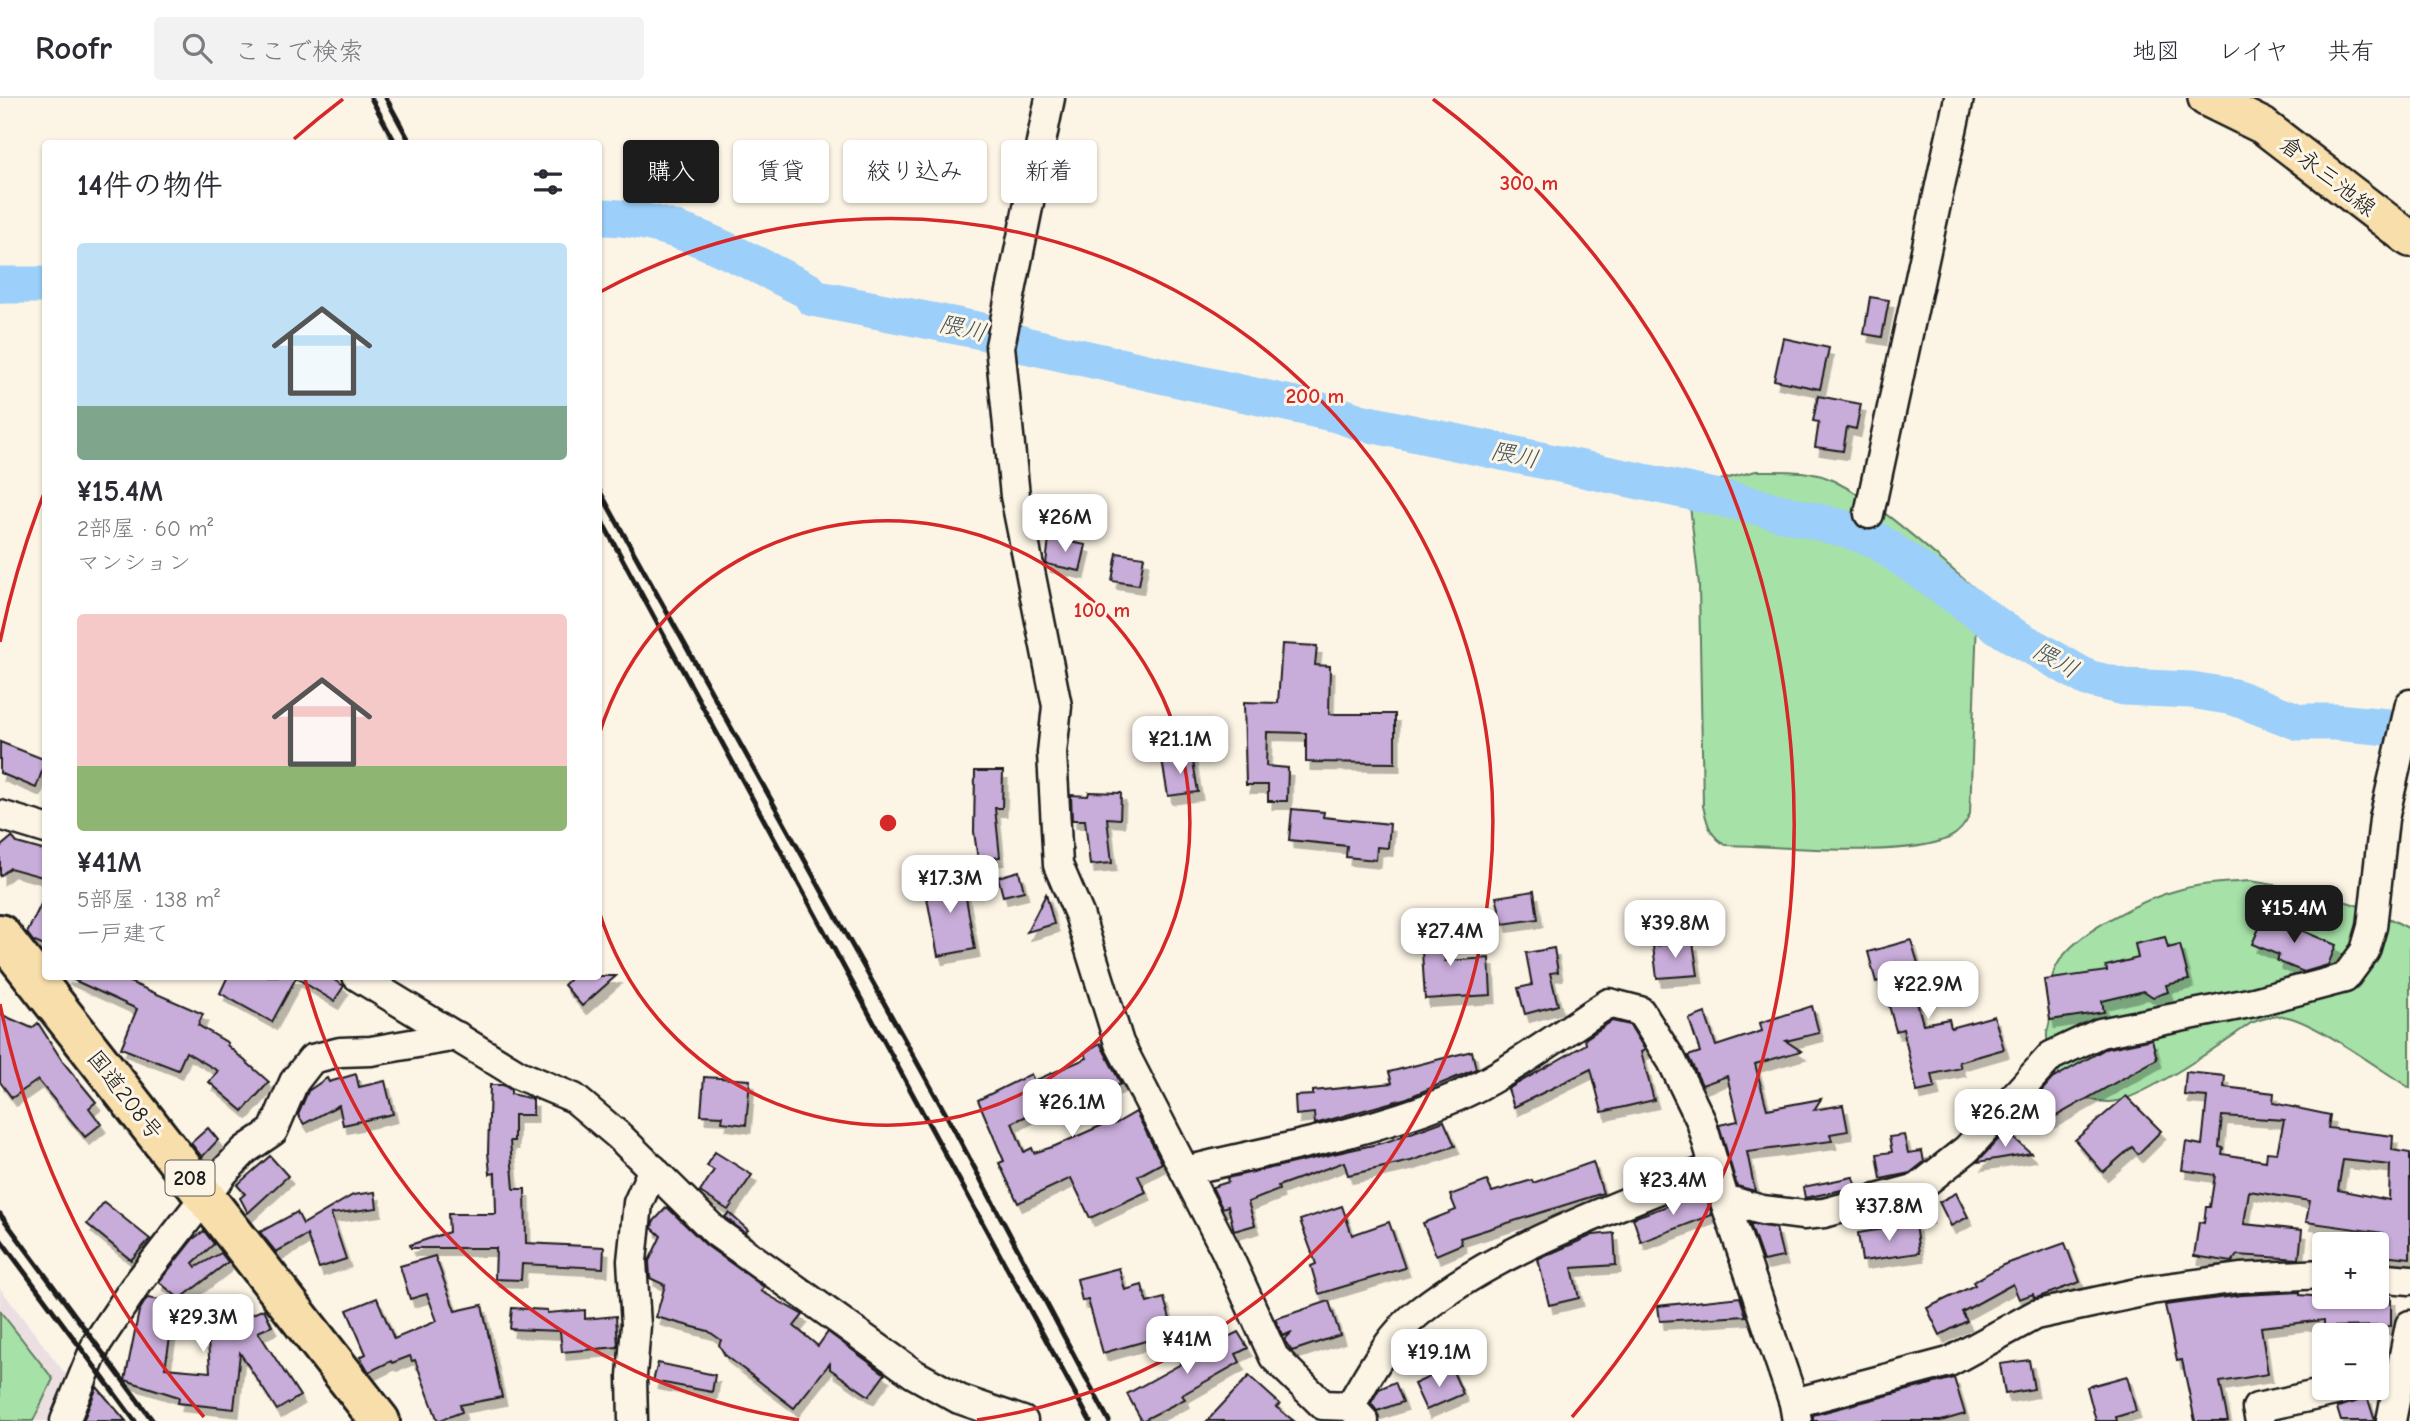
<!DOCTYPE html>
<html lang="ja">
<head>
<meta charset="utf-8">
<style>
  :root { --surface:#fff; --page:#f2f2f3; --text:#2b2b33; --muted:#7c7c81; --line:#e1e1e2; --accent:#1c1c1c }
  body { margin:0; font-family:"Comic Neue","Klee One",sans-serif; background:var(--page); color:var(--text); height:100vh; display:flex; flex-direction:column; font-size:26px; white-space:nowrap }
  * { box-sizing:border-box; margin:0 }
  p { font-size:23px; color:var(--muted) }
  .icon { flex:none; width:38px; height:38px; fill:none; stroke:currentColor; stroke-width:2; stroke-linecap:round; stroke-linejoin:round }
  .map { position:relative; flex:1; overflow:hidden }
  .panel { position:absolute; left:42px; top:42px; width:560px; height:840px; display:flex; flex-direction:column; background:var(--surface); border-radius:7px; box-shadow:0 2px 5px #0004 }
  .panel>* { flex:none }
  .banner { position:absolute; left:623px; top:42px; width:665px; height:63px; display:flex; gap:14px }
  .controls { position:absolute; left:2312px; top:1134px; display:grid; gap:14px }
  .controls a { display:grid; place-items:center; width:77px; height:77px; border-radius:7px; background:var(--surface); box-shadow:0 2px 5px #0004; font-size:35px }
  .price { position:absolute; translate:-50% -60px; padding:0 16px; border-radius:14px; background:#fff; color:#222; font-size:23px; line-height:46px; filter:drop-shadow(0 2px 4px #0008) }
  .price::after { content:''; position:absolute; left:50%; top:42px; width:21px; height:16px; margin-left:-10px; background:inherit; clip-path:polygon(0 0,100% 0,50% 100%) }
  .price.on { background:var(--accent); color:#fff }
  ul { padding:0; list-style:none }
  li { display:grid; align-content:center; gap:14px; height:371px; padding:0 35px }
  li span { display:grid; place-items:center; height:217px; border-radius:7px; color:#555 }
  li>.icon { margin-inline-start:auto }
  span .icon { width:126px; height:126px; fill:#fffc; stroke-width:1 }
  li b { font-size:30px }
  h2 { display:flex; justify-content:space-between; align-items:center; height:84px; padding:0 35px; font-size:30px }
  .pill { padding:0 24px; border-radius:7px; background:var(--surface); box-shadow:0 2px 5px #0004; font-size:24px; line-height:63px }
  .pill.on { background:var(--accent); color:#fff }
  header { display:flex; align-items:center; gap:42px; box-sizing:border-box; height:98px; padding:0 35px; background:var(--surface); border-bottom:2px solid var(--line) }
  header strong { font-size:33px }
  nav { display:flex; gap:38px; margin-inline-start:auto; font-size:24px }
  .search { width:490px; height:63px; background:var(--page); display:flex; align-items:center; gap:18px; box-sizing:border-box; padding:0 24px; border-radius:7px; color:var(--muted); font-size:26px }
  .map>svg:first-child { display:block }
  .built { fill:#ecdfe1 }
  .green { fill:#a6e1a8; stroke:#617e62; stroke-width:2 }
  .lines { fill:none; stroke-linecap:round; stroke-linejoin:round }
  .river { stroke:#9ccff9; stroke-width:37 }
  .building { fill:#c8acd9; stroke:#1c1c1c; stroke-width:2; fill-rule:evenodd; filter:url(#shadow) }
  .minor-casing { stroke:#1c1c1c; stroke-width:33 }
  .major-casing { stroke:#1c1c1c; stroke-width:40 }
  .highway-casing { stroke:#1c1c1c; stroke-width:44 }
  .minor { stroke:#fcf5e5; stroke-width:28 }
  .major { stroke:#f8deab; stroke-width:35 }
  .highway { stroke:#f8deab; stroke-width:38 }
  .rail { stroke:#1c1c1c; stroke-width:5 }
  .ring { fill:none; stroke:#d62828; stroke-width:3.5 }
  .labels { text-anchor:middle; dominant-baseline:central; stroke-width:6; stroke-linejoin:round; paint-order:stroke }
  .shield { fill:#fcf5e5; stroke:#5f5d58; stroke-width:2 }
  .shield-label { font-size:21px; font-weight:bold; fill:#1c1c1c }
  .street-label { font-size:23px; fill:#1c1c1c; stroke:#fcf5e5 }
  .water-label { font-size:24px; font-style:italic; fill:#42525e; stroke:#fcf5e5 }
  .centre { fill:#d62828; stroke:#fcf5e5; stroke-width:3.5 }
  .ring-label { font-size:21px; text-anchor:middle; font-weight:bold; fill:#d62828; stroke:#fcf5e5; stroke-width:6; stroke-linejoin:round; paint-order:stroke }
</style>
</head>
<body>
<header>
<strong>Roofr</strong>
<div class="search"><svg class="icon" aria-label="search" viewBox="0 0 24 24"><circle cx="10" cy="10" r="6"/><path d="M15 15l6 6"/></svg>ここで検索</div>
<nav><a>地図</a><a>レイヤ</a><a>共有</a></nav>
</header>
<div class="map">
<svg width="2410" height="1323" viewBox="0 0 2410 1323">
  <defs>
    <filter id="shadow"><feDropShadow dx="4.5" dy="8" stdDeviation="0" flood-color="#0004"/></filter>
  </defs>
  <rect width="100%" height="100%" fill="#fcf5e5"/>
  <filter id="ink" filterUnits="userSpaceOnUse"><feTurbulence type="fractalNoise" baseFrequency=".0143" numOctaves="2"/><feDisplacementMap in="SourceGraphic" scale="14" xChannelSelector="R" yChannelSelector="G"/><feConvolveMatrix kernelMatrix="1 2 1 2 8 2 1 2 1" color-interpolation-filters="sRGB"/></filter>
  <g filter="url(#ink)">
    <path class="built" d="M0,1190L64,1274L74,1280L55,1323H0Z"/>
    <g class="green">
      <path d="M1756,373C1783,373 1812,371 1836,384C1884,408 1936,459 1978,493L1970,716C1966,726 1959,735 1949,740C1901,761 1782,748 1726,747C1710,739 1707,725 1703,708L1699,487L1688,390Z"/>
      <path d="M2250,783C2309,792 2357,802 2410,831V990C2382,973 2312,921 2282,918C2270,918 2261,921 2251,925C2223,945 2148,997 2117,1003C2080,1011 2045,972 2047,935C2048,930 2050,925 2050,919C2051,902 2048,883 2057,867C2076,833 2145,800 2182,791C2203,785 2228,785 2250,783Z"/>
      <path d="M0,1213L53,1281L33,1323H0Z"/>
    </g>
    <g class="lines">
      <g class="river">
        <path d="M598,119C674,118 743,161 809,193L813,200L982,233L1025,247L1336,316L1360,324L1739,404L1846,431L1878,443L2005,533L2087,580L2124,589L2191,592L2234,599L2299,624H2335L2410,631"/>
        <path d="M0,187H46"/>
      </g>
    </g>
    <g class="building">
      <path d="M1870,199L1889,202L1882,239L1864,236Z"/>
      <path d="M1783,240L1829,250L1820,291L1774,282Z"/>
      <path d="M1818,298L1861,306L1856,331L1847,329L1843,353L1815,349L1819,324L1813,323Z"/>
      <path d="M1049,440L1086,447L1080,473L1046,466Z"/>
      <path d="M1117,455L1144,459L1139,487L1112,483Z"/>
      <path d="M1282,546L1317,548L1315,567L1330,568L1329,616H1395V665L1306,664V635L1267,634L1266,668L1288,670L1287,703H1268V687H1246L1244,604L1278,605Z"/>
      <path d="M0,644L46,662L36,690L0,675Z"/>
      <path d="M1192,657L1198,694L1168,698L1162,662Z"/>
      <path d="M975,673H1003L1002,710H995L1000,759L978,762L974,734Z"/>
      <path d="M1089,694L1121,695L1120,721L1107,720L1112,765L1090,767L1085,722H1072L1071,697L1088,698Z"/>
      <path d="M1292,711L1324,714L1323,719L1390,726L1388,750L1377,749L1376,762L1346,759L1347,748L1289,742Z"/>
      <path d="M12,739L17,745L46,753V780L10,770L0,778V749Z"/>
      <path d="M1019,773L1024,793L1003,798L998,779Z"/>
      <path d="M962,777L975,851L938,858L924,784Z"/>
      <path d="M1534,793L1538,821L1503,826L1496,799Z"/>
      <path d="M46,796V849L33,843L27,835Z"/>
      <path d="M1046,796L1054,826L1027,834Z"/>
      <path d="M2265,817L2336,847L2328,867L2304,874L2277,863L2279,857L2252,846Z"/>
      <path d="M1437,821L1445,863L1489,860L1491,897L1425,901L1422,854L1414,825Z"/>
      <path d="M2165,839L2168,850L2180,847L2189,882L2166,887L2168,894L2153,899L2144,893L2102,903L2104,914L2050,922L2044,882L2107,873L2106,868L2138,860L2135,846Z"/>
      <path d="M1911,842L1920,872L1909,875L1923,926L1949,921L1951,930L1994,918L2004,951L1959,964L1961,970L1932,976L1935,990L1917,994L1903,931L1896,933L1882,882L1876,884L1868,854Z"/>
      <path d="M1693,844L1698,877L1657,880L1653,848Z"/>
      <path d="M1554,850L1558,874L1550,875L1558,907L1525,916L1518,890L1532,887L1526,855Z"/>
      <path d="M65,878H116L203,916L198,927L228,945L227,947L269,984L243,1013L209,984L218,973L186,954L178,972L121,950L137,911Z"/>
      <path d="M228,878H328L344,888L334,903L296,880L272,924L220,895Z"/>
      <path d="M573,878H616L582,908L564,887Z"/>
      <path d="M1812,908L1819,935L1786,943L1801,953L1755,966L1767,1011L1821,1001L1814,1012L1843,1007L1848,1033L1830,1036L1832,1043L1747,1054L1755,1093L1737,1088L1719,1027L1738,1023L1727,978L1702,987L1688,958L1700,954L1689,921L1705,915L1716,948L1762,933L1760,925Z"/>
      <path d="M0,916L32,930L38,925L63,964L96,1004L89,1010L101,1026L85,1039L38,982L12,1000L0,984Z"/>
      <path d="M1612,923L1630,927L1645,952L1641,954L1654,1002L1602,1014L1591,971L1514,1009L1508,991L1586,946L1585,941Z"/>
      <path d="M2152,941L2157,961L2042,1026L2031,1005L2052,981L2105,951Z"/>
      <path d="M1100,945L1121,986L1060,1011L1057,1003L1012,1025L1024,1054L1032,1050L1034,1055L1055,1048L1114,1022L1115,1026L1136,1014L1162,1065L1138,1078L1146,1094L1090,1120L1071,1080L1018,1105L999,1065L1004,1063L978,1002L1031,976L1034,983L1087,960L1084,955Z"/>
      <path d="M1472,953L1476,971L1407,1000L1315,1026L1314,1015L1296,1017L1295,998L1313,997V993L1392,985L1389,974Z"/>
      <path d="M2186,974L2225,978L2224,989L2274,995L2273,1005L2330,1017L2328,1030L2393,1038L2392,1052L2410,1055V1160L2382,1157L2384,1135L2306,1124L2310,1103L2249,1093L2244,1126L2302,1132L2299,1161L2237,1157L2232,1164L2194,1158L2199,1124L2204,1125L2206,1109H2210L2215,1077L2182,1072L2186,1044L2202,1047L2207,999L2184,997ZM2222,1018L2284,1022L2277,1055L2267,1054L2266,1063L2222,1056L2223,1050L2219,1049ZM2343,1062L2390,1067L2389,1102L2338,1092Z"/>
      <path d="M356,976L359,989L385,983L393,1016L343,1027L339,1007L304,1026L298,1017L308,993L327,980L329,984Z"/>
      <path d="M704,979L750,982L746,1027L722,1024L723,1018L701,1017Z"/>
      <path d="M490,987H503L511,992V996L533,1001V1017H514V1043H510L514,1091H525L526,1145L604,1149L603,1170L522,1166L521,1182L495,1181L496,1150H411L410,1147L449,1134L448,1116H496L495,1075L490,1076L488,1054Z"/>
      <path d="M2126,998L2161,1033L2138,1056L2132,1049L2103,1074L2075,1042Z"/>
      <path d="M1444,1023L1455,1048L1411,1063L1348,1077L1344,1064L1278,1088L1279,1092L1248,1104L1255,1127L1234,1133L1228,1108L1222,1110L1212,1089L1228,1084L1227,1080L1386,1044Z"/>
      <path d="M208,1030L218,1042L202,1059L191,1045Z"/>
      <path d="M2006,1033L2031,1055L1978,1064L1979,1062Z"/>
      <path d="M1904,1037L1908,1055L1922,1053L1924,1064L1910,1075L1881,1081L1877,1056L1892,1054L1889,1039Z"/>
      <path d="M715,1054L752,1077L728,1112L700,1094L714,1072L707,1068Z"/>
      <path d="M270,1058L288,1078L248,1115L240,1100L245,1096L237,1087Z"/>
      <path d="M1593,1064L1603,1095L1460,1140L1462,1146L1436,1157L1423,1125L1456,1112L1450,1097L1487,1083L1492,1094L1532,1082L1533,1085Z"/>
      <path d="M1853,1079L1856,1089L1805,1100L1803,1089Z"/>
      <path d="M1704,1091L1712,1117L1641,1144L1633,1120L1693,1099L1692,1096Z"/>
      <path d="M375,1094L377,1110L331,1116L346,1161L319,1170L307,1137L276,1154L260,1134L297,1114L303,1126L353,1097Z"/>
      <path d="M1956,1095L1968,1119L1951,1128L1939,1104Z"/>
      <path d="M104,1104L150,1141L131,1162L87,1126Z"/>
      <path d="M1926,1104L1928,1118L1908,1122L1906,1111Z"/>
      <path d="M1342,1108L1352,1137L1389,1124L1405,1170L1319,1196L1311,1168L1316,1166L1300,1122Z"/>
      <path d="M667,1109L706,1147L764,1189L761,1193L803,1217L794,1228L818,1248L828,1234L885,1276L869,1298L830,1271V1265L794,1310L725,1257L719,1247L721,1242L708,1233L656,1219L665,1187L650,1180L649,1163L661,1138L652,1130L653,1124Z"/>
      <path d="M729,1115L748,1132L745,1135L725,1119Z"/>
      <path d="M1750,1126L1776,1130L1783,1159L1763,1163Z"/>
      <path d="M1915,1126L1919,1155L1862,1163L1858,1135Z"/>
      <path d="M204,1133L214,1146L193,1165L196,1169L221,1155L228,1164L180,1201L159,1184L193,1141Z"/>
      <path d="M1614,1135L1616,1167L1572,1170L1579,1200L1549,1207L1538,1161L1593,1137Z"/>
      <path d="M2065,1145L2080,1184L2039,1199L2034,1200L2033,1196L2019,1201L2013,1186L1962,1214L1967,1223L1940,1237L1927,1210L1975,1187L1973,1184L2003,1167Z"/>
      <path d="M435,1158L455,1213L482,1207L502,1299L460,1307L462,1314L438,1323L415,1262L412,1263L410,1258L392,1265L391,1263L369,1274L360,1259L366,1256L347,1212L377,1200L394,1241L437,1223L427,1196L410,1201L400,1168Z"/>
      <path d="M1119,1170L1125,1192L1142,1187L1147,1205L1164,1200L1174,1235L1103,1255L1088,1202L1082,1203L1077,1181Z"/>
      <path d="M2300,1194V1197L2324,1199H2391V1228L2324,1229V1222L2261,1229L2268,1276L2220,1284L2228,1323H2195L2182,1262L2177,1263L2165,1207L2242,1197Z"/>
      <path d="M1740,1199L1746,1218L1660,1223L1658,1208Z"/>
      <path d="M147,1200L231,1212L228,1227L264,1211L272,1228L258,1234L300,1298L277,1312L240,1255L234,1311L178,1305L179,1299L125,1282L139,1213ZM173,1222L207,1228L210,1274L165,1270Z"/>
      <path d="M1329,1203L1340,1237L1292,1253L1284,1242L1292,1234L1283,1238L1275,1221Z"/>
      <path d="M512,1210L547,1212V1215L585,1212V1221L616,1218L618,1249L562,1254L560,1233L510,1231Z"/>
      <path d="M1238,1234L1248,1250L1236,1256L1240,1264L1182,1297L1185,1301L1142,1323L1127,1296L1181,1266V1262L1224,1237L1226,1240Z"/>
      <path d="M2029,1262L2034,1291L2005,1296L2000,1266Z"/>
      <path d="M658,1265L715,1277L712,1294L653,1283Z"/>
      <path d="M1451,1269L1463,1296L1426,1312L1414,1286Z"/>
      <path d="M1249,1278L1280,1306L1276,1309L1294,1323H1207Z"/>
      <path d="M2127,1278L2136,1313L2116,1319L2117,1323H2096L2087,1289Z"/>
      <path d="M1954,1280L1965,1316L1941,1323H1813V1317Z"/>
      <path d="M1395,1284L1403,1304L1377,1313L1371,1305L1379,1291Z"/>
      <path d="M97,1289L126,1323H83Z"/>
      <path d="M2367,1298L2375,1323H2341L2337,1310Z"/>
    </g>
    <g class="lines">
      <defs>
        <g id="minor">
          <path d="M1050,0L1000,248L1015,398L1057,608L1052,655L1058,767L1079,816L1119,945L1226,1153L1274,1259L1323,1307L1350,1308L1364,1323"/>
          <path d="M1869,416L1959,0"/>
          <path d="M0,717L46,731"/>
          <path d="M357,878L519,977L574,1000L619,1038L716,1134L914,1276L959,1301L1023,1323"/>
          <path d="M1185,1073C1271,1052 1361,1037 1444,1004C1503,981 1555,939 1609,905L1640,913L1672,963L1701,1023L1724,1101L1794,1305L1797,1323"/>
          <path d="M1724,1101L1762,1112L1803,1117L1824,1115L1918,1090L1967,1051L2051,958L2100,935L2254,904L2345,880L2365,853L2372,829L2384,721L2410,606"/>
          <path d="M2376,1179L2410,1182"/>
          <path d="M1794,1305L1949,1264L2035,1217L2151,1192L2240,1180L2324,1176"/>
          <path d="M1350,1308C1370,1275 1388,1239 1419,1214C1502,1148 1616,1110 1714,1069"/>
          <path d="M65,1323L97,1245L134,1190L225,1073L245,1052L273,1033L294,984L312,961L340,954L371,953L457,938"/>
          <path d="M633,1323L632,1278L636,1227L632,1163L638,1105L653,1071"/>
          <path d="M2260,1323L2257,1310L2349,1290"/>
          <path d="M2391,1323L2410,1227"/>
        </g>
        <path id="major" d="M2206,0L2263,28L2410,141"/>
        <path id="highway" d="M0,836L380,1323"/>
      </defs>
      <use href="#minor" class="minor-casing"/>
      <use href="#major" class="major-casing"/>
      <use href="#highway" class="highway-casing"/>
      <use href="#minor" class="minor"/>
      <use href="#major" class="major"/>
      <use href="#highway" class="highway"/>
      <g class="rail">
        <path d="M371,0L396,46"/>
        <path d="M386,0L411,46"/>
        <path d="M598,390L948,1020L1109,1323"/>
        <path d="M598,416L1090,1323"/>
        <path d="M0,1116L153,1323"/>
        <path d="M0,1141L135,1323"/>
      </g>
    </g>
  </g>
  <g class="ring">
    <path d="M599 637A302 302 0 1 1 599 813"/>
    <path d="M799 1322A604 604 0 0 1 305 881M600 194A604 604 0 1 1 977 1322"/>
    <path d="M204 1319A906 906 0 0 1 0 906M0 544A906 906 0 0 1 45 393M294 41A906 906 0 0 1 343 1M1433 1A906 906 0 0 1 1572 1319"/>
  </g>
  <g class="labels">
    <rect class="shield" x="165.5" y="1062.5" width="49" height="35" rx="5"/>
    <g class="shield-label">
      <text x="190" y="1080">208</text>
    </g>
    <g class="street-label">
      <text transform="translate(2328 78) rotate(38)">倉永三池線</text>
      <text transform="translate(125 997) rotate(52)">国道208号</text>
    </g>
    <g class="water-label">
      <text transform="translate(963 230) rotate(13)">隈川</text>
      <text transform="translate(1515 357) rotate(12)">隈川</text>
      <text transform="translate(2056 562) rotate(29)">隈川</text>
    </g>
  </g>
  <circle cx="888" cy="725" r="10" class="centre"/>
  <g class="ring-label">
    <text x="1529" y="92">300 m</text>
    <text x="1315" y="305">200 m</text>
    <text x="1102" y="519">100 m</text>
  </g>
</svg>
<div class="controls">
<a>+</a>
<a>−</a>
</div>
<b class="price" style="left:1065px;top:456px">¥26M</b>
<b class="price" style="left:1180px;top:678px">¥21.1M</b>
<b class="price" style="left:950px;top:817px">¥17.3M</b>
<b class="price on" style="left:2294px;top:847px">¥15.4M</b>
<b class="price" style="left:1675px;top:862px">¥39.8M</b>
<b class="price" style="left:1450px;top:870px">¥27.4M</b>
<b class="price" style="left:1928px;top:923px">¥22.9M</b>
<b class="price" style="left:1072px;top:1041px">¥26.1M</b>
<b class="price" style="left:2005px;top:1051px">¥26.2M</b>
<b class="price" style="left:1673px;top:1119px">¥23.4M</b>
<b class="price" style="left:1889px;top:1145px">¥37.8M</b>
<b class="price" style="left:203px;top:1256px">¥29.3M</b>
<b class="price" style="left:1187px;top:1278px">¥41M</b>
<b class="price" style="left:1439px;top:1291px">¥19.1M</b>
<div class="banner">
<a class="pill on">購入</a>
<a class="pill">賃貸</a>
<a class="pill">絞り込み</a>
<a class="pill">新着</a>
</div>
<section class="panel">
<h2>14件の物件<svg class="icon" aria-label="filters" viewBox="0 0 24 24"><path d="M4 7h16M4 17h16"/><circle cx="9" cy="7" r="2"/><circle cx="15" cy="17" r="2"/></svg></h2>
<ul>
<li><span style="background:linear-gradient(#bfe0f5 75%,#7fa58c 0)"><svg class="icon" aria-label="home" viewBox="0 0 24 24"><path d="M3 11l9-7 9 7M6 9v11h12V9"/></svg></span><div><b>¥15.4M</b><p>2部屋 · 60 m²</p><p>マンション</p></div></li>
<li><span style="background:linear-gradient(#f6c9c9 70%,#8fb573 0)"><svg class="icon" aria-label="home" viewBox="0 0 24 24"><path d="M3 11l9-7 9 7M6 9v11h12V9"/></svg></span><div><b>¥41M</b><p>5部屋 · 138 m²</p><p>一戸建て</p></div></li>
</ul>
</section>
</div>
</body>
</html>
